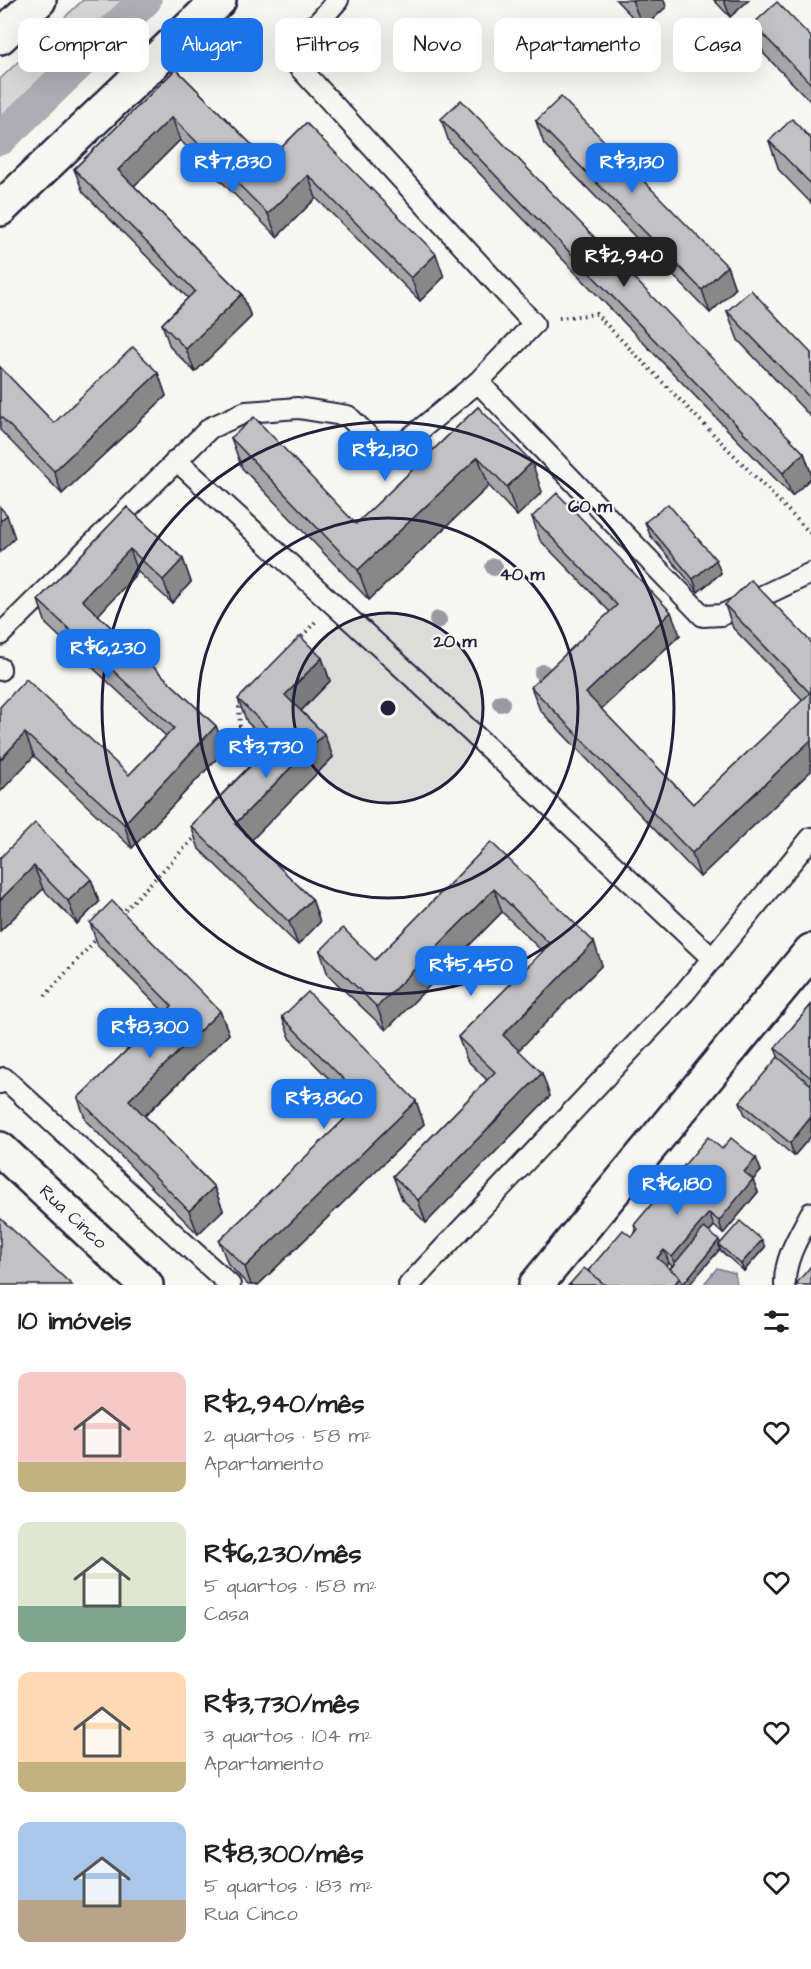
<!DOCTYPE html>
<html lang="pt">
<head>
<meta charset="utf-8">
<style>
  :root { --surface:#fff; --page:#f6f6f6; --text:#202124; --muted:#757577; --accent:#1a73e8 }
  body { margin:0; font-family:"Architects Daughter",sans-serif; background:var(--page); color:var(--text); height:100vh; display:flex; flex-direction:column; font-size:22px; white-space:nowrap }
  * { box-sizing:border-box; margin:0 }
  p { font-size:20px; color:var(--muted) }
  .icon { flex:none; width:33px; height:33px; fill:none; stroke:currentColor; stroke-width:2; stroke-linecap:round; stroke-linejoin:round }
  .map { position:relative; height:1285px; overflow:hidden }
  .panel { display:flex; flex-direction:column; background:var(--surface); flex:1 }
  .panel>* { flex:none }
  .guide { position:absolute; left:18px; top:18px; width:776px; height:54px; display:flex; gap:12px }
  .price { position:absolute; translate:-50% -51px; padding:0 14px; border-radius:12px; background:var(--accent); color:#fff; font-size:20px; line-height:39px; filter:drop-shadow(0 2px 3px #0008) }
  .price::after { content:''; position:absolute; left:50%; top:36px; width:18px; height:14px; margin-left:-9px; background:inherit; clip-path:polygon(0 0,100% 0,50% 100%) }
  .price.on { background:#222; color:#fff }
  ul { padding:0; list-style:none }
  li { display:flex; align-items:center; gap:18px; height:150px; padding:0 18px }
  li span { display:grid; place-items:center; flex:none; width:168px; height:120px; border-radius:12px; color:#555 }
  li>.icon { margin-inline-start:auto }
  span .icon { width:72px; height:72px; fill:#fffc; stroke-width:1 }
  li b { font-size:26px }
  h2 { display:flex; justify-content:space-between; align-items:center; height:72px; padding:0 18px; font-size:26px }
  .tag { padding:0 21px; border-radius:12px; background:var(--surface); box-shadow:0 6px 24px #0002; font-size:21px; line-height:54px }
  .tag.on { background:var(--accent); color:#fff }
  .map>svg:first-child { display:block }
  .green { fill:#d7d7d7; stroke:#7c7c89; stroke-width:1.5 }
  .water { fill:#adadb3; stroke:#757583; stroke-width:1.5 }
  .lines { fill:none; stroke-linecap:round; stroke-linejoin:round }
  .canal { stroke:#adadb3; stroke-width:33 }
  .lane-casing { stroke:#22223b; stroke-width:24 }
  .secondary-casing { stroke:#22223b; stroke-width:38 }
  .path { stroke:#22223b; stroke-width:4; stroke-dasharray:1.5 4.5; stroke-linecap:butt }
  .lane { stroke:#f6f6f2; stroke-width:20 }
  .secondary { stroke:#f6f6f2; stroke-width:33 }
  .tree { fill:#9a9aa3 }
  .wall { fill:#a7a7a9; stroke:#22223b; stroke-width:1.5; fill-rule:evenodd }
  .shaded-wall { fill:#888889; stroke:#22223b; stroke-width:1.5 }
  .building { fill:#c2c2c4; stroke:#22223b; stroke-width:1.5 }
  .ring { fill:none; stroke:#22223b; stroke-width:3 }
  .labels { text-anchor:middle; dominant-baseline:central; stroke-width:4.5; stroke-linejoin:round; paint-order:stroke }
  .street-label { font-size:18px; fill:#22223b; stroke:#f6f6f2 }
  .centre { fill:#22223b; stroke:#f6f6f2; stroke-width:3 }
  .ring-label { font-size:18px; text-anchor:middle; font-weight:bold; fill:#22223b; stroke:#f6f6f2; stroke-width:4.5; stroke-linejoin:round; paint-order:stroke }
</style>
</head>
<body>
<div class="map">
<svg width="811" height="1285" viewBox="0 0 811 1285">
  <rect width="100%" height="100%" fill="#f6f6f2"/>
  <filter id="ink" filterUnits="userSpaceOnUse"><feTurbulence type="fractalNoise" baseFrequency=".0167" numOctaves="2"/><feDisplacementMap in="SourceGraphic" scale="12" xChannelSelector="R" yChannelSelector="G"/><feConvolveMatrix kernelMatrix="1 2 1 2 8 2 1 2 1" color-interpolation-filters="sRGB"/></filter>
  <g filter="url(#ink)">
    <path class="green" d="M83,0H150L0,142V79Z"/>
    <path class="water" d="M717,1268L735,1273L737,1285H703Z"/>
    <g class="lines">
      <path class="canal" d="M0,139L145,0"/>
      <defs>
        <g id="lane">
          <path d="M478,382L703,616L722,615L811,573"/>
          <path d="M176,460L416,680L713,959"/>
          <path d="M0,635L210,428L246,412L298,408L348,416L388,456L478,382L534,324L289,56L338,0"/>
          <path d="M0,668V670"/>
          <path d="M0,1083L4,1078L230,1285"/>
          <path d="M409,1285L685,992L811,838"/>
          <path d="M785,1285C784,1259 799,1236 811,1213"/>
        </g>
        <g id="secondary">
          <path d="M0,37L39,0"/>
          <path d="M0,209L219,0"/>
          <path d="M0,1149L146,1285"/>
          <path d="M536,1285L811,951"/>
        </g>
      </defs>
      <use href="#lane" class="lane-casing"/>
      <use href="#secondary" class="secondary-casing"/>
      <g class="path">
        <path d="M559,318L596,314L811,534"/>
        <path d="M298,641L315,622"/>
        <path d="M244,703L239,708L240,726L259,752V760"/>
        <path d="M121,914L197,835"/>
        <path d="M45,996L99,936"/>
      </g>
      <use href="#lane" class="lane"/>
      <use href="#secondary" class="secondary"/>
    </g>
    <g class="tree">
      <circle cx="494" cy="567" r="9"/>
      <circle cx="438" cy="620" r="9"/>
      <circle cx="543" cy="673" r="9"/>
      <circle cx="501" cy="703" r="9"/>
    </g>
    <g class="wall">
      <path d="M616,0H664L666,7L643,28Z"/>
      <path d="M714,0H749L730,17Z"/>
      <path d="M753,24L811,37V102L764,54Z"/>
      <path d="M176,69L268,161L306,123L444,277L420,301L316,198L277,237L180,140L134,186L242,294L251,317L195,372L170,347L162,324L188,298L83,192L74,169Z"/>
      <path d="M441,119L804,453L811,473V478L792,496L449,142Z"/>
      <path d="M536,121L727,266L735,289L710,313L544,144Z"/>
      <path d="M811,139V203L779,170L769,141Z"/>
      <path d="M727,311L811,353V417L738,340Z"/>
      <path d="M0,367L54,423L158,373L166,396L62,494L0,430Z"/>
      <path d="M478,407L542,492L517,516L489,486L369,600L242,468L231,438L356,524Z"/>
      <path d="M127,507L183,559L191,582L172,603L138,572L98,615L216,726L225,750L132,848L34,756L0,707L129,775L166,736L46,624L38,600Z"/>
      <path d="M532,517L680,635L601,709L693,804L803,700L733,628L725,605L811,642V771L700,877L540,710L531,687L610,612L540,540Z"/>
      <path d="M645,522L721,573L698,592L650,535Z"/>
      <path d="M322,658L330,681L301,711L324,734L333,757L251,840L312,899L320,922L298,945L199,849L191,826L270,745L247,722L238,699Z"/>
      <path d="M491,842L602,965L518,1050L550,1096L426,1223L402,1199L393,1176L487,1080L467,1060L458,1037L543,952L502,912L386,1030L328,975L320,951L375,960Z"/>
      <path d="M0,858L91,879L99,902L77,924L43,889L0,931Z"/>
      <path d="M90,923L220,1011L229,1034L145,1116L214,1187L223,1210L198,1234L86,1121L78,1098L165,1013L98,946Z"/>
      <path d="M811,1005V1136L794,1156L745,1115L740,1102L779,1059L775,1048Z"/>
      <path d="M282,1017L416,1101L424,1124L258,1285H248L228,1264L219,1241L357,1107L291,1040Z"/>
      <path d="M722,1149L756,1158L761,1171L753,1180L758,1192L723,1234L714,1226L709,1232L720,1243L765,1247L744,1271L721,1251L720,1249L689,1285H569L632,1237L636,1231L634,1225ZM669,1263L672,1266L670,1269L667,1266Z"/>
    </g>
    <g class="shaded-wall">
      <path d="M632,0H664L666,7L643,28Z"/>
      <path d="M724,0H749L730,17Z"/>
      <path d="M172,117L180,140L127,193L118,170Z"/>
      <path d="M308,175L316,198L277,237L268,214Z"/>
      <path d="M436,254L444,277L420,301L411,278Z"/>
      <path d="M727,266L735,289L710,313L702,290Z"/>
      <path d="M242,294L251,317L195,372L186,349Z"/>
      <path d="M158,373L166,396L62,494L54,471Z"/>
      <path d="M804,453L811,473V478L792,496L783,473Z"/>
      <path d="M478,457L489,486L369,600L358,570Z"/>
      <path d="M532,462L542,492L517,516L507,487Z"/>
      <path d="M7,515L15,538L0,552V521Z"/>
      <path d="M130,549L138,572L90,624L82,600Z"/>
      <path d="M183,559L191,582L172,603L163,580Z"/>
      <path d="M716,560L721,573L698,592L693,579Z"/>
      <path d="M671,612L680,635L594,716L586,693Z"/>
      <path d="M322,658L330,681L294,718L285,695Z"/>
      <path d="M216,726L225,750L132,848L124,824Z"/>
      <path d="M25,733L34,756L0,792V760Z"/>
      <path d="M324,734L333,757L244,848L235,824Z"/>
      <path d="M811,740V771L700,877L692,853Z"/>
      <path d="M34,866L43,889L0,931V900Z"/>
      <path d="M91,879L99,902L77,924L68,901Z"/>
      <path d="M494,889L502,912L386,1030L377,1007Z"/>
      <path d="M312,899L320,922L298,945L289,922Z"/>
      <path d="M594,942L602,965L511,1058L503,1035Z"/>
      <path d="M220,1011L229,1034L137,1123L129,1100Z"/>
      <path d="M542,1073L550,1096L426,1223L418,1200Z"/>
      <path d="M416,1101L424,1124L258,1285H251L245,1267Z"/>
      <path d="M811,1117V1136L794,1156L790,1143Z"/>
      <path d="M756,1158L761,1171L753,1180L758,1192L723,1234L719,1221L744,1172Z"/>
      <path d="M214,1187L223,1210L198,1234L189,1211Z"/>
      <path d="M709,1213L714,1226L677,1270L672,1257Z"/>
      <path d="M719,1240L722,1247L719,1245L720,1249L689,1285H683V1284Z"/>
      <path d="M762,1240L765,1247L744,1271L741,1264Z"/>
      <path d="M664,1250L669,1263L662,1271L657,1258Z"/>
      <path d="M680,1277L683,1285H674Z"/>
    </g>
    <g class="building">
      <path d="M777,2L811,37V84L753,24Z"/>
      <path d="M176,69L268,161L306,123L436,254L411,278L308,175L268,214L172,117L118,170L242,294L186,349L162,324L195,291L74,169Z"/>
      <path d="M561,97L727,266L702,290L536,121Z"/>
      <path d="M461,100L804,453L783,473L441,119Z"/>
      <path d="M792,119L811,139V184L769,141Z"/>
      <path d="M751,290L811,353V399L727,311Z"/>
      <path d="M133,347L158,373L54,471L0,416V367L54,423Z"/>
      <path d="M478,407L532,462L507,487L478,457L358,570L231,438L254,417L356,524Z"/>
      <path d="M557,493L671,612L586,693L693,804L810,693L725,605L751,580L811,642V740L692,853L531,687L617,605L532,517Z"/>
      <path d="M668,504L716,560L693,579L645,522Z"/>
      <path d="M0,507L7,515L0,521Z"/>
      <path d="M127,507L183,559L163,580L130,549L82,600L216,726L124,824L25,733L0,760V707L26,679L129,775L174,728L38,600Z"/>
      <path d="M300,636L322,658L285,695L324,734L235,824L312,899L289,922L191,826L278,738L238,699Z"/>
      <path d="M35,823L91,879L68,901L34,866L0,900V858Z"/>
      <path d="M491,842L594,942L503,1035L542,1073L418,1200L393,1176L495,1072L458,1037L550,944L494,889L377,1007L320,951L343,928L375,960Z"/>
      <path d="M112,901L220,1011L129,1100L214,1187L189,1211L78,1098L172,1006L90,923Z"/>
      <path d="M308,992L416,1101L245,1267L219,1241L364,1100L282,1017Z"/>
      <path d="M811,1005V1078L775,1048Z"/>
      <path d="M778,1057L811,1085V1117L790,1143L740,1102Z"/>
      <path d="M708,1137L722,1149L731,1138L756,1158L744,1172L753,1179L719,1221L709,1213L672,1257L664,1250L657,1258L680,1277L674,1285H605L588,1271L623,1230L632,1237L638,1229L634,1225Z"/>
      <path d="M0,1218L72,1285H0Z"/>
      <path d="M740,1221L762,1240L741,1264L719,1245Z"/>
      <path d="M704,1228L719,1240L683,1284L680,1277L670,1269Z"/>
      <path d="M811,1266V1285H795Z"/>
      <path d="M584,1268L605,1285H569Z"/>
    </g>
  </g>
  <circle cx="388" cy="708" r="95" fill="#22223b" fill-opacity=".12"/>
  <g class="ring">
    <circle cx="388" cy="708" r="95"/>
    <circle cx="388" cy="708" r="190"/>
    <circle cx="388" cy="708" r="286"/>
  </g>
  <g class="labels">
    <g class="street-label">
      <text transform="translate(73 1217) rotate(43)">Rua Cinco</text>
    </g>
  </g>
  <circle cx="388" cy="708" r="9" class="centre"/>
  <g class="ring-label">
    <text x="590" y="512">60 m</text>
    <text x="522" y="580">40 m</text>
    <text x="455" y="647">20 m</text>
  </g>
</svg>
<b class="price" style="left:233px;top:194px">R$7,830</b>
<b class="price" style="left:632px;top:194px">R$3,130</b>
<b class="price on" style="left:624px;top:288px">R$2,940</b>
<b class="price" style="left:385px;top:482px">R$2,130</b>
<b class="price" style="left:108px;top:680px">R$6,230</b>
<b class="price" style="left:266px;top:779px">R$3,730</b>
<b class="price" style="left:471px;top:997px">R$5,450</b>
<b class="price" style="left:150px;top:1059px">R$8,300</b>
<b class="price" style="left:324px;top:1130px">R$3,860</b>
<b class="price" style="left:677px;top:1216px">R$6,180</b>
<div class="guide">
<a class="tag">Comprar</a>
<a class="tag on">Alugar</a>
<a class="tag">Filtros</a>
<a class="tag">Novo</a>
<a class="tag">Apartamento</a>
<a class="tag">Casa</a>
</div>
</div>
<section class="panel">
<h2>10 imóveis<svg class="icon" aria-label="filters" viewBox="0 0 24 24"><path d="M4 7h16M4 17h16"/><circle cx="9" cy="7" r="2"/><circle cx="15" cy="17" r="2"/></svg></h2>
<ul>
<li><span style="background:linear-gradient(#f6c9c9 75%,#c2b280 0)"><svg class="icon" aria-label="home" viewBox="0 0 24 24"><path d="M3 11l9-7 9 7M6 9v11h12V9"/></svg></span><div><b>R$2,940/mês</b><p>2 quartos · 58 m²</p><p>Apartamento</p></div><svg class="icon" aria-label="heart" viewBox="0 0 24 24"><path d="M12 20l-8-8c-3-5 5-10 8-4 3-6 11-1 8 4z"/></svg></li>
<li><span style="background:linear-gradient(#dfe7d0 70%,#7fa58c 0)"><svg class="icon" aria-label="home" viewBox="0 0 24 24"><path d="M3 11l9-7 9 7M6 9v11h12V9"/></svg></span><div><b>R$6,230/mês</b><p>5 quartos · 158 m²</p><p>Casa</p></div><svg class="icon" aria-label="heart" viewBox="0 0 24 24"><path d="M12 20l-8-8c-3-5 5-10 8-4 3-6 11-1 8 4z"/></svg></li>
<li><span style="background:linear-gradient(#ffd9b3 75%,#c2b280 0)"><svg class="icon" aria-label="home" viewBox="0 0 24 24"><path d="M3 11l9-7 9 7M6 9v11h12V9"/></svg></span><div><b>R$3,730/mês</b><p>3 quartos · 104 m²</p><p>Apartamento</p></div><svg class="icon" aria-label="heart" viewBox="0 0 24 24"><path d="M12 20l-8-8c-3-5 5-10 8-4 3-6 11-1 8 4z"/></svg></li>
<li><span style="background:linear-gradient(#a9c7e8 65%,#b9a48a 0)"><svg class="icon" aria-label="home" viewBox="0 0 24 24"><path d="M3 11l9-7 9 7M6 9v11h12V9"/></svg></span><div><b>R$8,300/mês</b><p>5 quartos · 183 m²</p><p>Rua Cinco</p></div><svg class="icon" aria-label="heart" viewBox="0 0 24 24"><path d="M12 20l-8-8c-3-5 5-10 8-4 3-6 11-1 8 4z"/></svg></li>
</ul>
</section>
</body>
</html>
